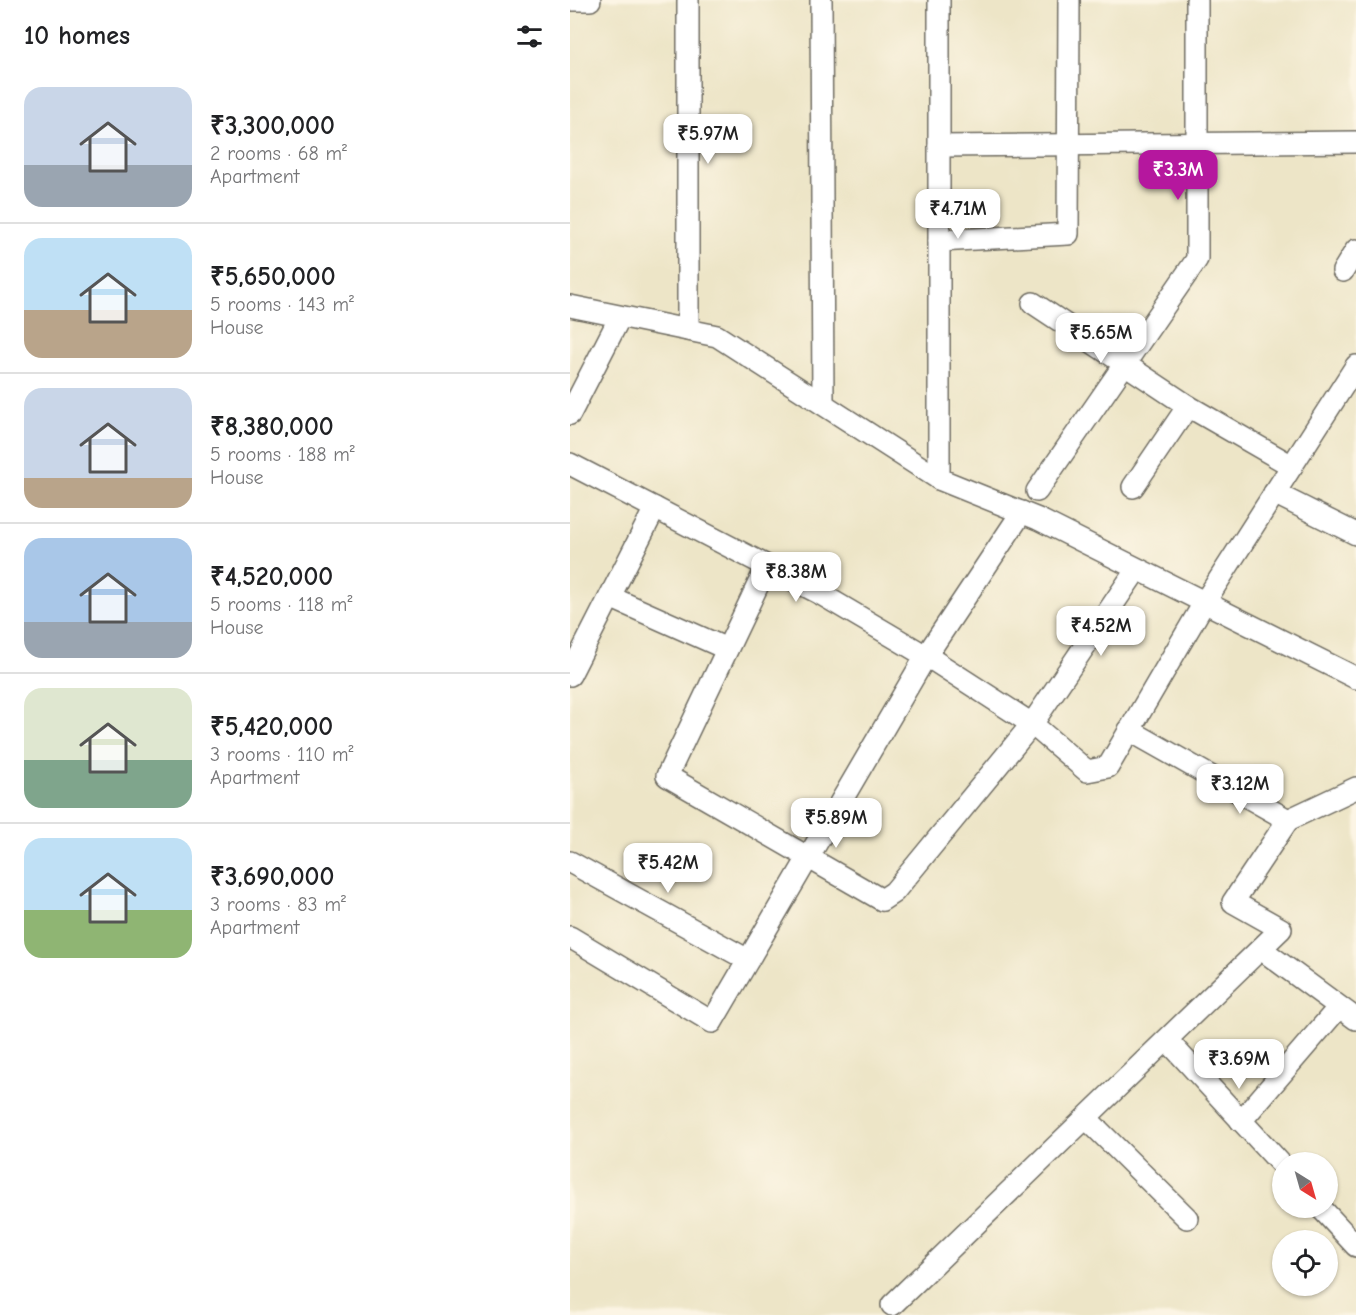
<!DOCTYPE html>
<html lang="en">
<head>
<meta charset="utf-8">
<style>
  :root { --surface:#fff; --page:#f2f2f2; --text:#202124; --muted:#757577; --line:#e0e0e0; --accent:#b5179e }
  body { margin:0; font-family:"Comic Neue",sans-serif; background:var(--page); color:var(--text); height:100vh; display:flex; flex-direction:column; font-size:22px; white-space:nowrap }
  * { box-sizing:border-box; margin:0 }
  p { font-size:20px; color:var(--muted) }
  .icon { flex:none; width:33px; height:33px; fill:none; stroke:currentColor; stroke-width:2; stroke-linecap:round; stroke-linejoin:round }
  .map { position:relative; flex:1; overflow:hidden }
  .side { display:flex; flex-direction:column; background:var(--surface); width:570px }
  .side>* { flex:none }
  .needle { width:39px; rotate:143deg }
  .buttons { position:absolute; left:702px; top:1152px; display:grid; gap:12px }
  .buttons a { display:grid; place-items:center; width:66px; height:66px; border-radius:50%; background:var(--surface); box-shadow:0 2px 4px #0004; font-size:30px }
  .price { position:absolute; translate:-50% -51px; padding:0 14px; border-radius:12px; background:#fff; color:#222; font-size:20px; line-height:39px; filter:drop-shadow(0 2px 3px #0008) }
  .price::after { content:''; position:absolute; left:50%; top:36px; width:18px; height:14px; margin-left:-9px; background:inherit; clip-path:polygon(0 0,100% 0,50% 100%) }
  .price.selected { background:var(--accent); color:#fff }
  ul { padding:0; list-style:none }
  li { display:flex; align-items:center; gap:18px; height:150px; padding:0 24px }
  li+li { border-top:2px solid var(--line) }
  li span { display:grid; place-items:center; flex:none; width:168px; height:120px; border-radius:18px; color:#555 }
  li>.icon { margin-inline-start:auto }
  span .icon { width:72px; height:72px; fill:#fffc; stroke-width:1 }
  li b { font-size:26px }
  h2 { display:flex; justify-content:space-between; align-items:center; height:72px; padding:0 24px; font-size:26px }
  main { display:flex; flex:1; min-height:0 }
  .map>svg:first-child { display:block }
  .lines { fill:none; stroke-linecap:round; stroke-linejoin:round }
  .street-casing { stroke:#6f6c62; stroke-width:24 }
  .street { stroke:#fff; stroke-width:21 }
</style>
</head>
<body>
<main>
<section class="side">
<h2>10 homes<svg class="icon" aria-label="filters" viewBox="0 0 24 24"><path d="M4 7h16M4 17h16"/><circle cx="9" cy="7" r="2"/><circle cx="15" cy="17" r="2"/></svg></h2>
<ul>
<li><span style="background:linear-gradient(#c9d6e8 65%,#9aa5b1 0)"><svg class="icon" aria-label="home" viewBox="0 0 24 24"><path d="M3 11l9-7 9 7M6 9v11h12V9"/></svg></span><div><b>₹3,300,000</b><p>2 rooms · 68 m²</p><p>Apartment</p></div></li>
<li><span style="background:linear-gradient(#bfe0f5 60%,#b9a48a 0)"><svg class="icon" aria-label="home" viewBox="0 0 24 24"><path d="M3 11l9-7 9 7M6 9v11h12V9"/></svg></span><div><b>₹5,650,000</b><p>5 rooms · 143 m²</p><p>House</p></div></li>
<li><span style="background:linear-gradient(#c9d6e8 75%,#b9a48a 0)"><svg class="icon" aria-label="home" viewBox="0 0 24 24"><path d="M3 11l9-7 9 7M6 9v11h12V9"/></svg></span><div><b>₹8,380,000</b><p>5 rooms · 188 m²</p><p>House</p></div></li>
<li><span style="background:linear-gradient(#a9c7e8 70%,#9aa5b1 0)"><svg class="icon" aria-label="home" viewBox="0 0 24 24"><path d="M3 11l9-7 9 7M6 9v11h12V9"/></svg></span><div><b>₹4,520,000</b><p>5 rooms · 118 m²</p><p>House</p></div></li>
<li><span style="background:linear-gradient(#dfe7d0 60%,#7fa58c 0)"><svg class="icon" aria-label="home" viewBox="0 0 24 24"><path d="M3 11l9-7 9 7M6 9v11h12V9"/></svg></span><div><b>₹5,420,000</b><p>3 rooms · 110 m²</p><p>Apartment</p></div></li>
<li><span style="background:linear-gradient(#bfe0f5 60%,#8fb573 0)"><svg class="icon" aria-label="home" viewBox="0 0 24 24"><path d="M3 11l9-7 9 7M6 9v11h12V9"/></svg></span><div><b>₹3,690,000</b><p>3 rooms · 83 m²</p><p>Apartment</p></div></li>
</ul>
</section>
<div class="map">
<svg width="786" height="1315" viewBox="0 0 786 1315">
  <rect width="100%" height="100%" fill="#fcf5e5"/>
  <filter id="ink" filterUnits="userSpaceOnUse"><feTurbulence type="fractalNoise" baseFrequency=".0167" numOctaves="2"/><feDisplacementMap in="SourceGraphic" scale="12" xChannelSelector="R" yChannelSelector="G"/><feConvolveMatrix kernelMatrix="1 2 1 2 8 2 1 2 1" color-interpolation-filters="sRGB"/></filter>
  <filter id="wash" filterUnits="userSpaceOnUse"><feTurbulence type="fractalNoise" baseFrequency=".008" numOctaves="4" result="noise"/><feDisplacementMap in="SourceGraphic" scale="24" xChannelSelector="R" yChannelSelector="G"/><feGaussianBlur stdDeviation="1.35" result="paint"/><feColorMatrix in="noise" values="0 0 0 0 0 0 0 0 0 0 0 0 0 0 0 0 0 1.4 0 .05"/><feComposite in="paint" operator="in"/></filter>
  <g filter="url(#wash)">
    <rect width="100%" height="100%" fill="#ede5c7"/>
  </g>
  <g filter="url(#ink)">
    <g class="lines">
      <defs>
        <g id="street">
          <path d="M0,0H20"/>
          <path d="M251,0L253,404"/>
          <path d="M369,146L786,142"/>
          <path d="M369,241L498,234L499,0"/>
          <path d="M773,271L786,250"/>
          <path d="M463,303L618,406L722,466"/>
          <path d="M0,306L147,336L369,479L468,519L786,678"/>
          <path d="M118,330V0"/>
          <path d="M0,414L50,317"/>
          <path d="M0,464L249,593L366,662L462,724L517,771L538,767L634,603L786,366"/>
          <path d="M369,479V0"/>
          <path d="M563,487L618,406"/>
          <path d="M467,491L627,259V0"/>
          <path d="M704,493L786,534"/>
          <path d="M197,566L97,776L312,900L324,892L462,724L567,569"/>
          <path d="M40,597L157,649"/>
          <path d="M0,675L85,508"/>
          <path d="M559,730L718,820L786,788"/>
          <path d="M0,862L178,960"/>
          <path d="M0,937L142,1022L356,656L452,512"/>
          <path d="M691,949L786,1019"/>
          <path d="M597,1040L712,1165"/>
          <path d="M516,1118L617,1218"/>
          <path d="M671,1121L769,1007"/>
          <path d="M751,1208L786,1246"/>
          <path d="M322,1305L711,929L663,902L718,820"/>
        </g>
      </defs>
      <use href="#street" class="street-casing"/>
      <use href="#street" class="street"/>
    </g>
  </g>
</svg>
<div class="buttons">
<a><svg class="needle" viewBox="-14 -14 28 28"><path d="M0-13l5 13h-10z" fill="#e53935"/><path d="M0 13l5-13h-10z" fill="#757577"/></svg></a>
<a><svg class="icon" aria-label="locate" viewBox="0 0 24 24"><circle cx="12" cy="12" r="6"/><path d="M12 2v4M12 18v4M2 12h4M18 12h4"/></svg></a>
</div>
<b class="price" style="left:138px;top:165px">₹5.97M</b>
<b class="price selected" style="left:608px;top:201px">₹3.3M</b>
<b class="price" style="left:388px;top:240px">₹4.71M</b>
<b class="price" style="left:531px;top:364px">₹5.65M</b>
<b class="price" style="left:226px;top:603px">₹8.38M</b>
<b class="price" style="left:531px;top:657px">₹4.52M</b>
<b class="price" style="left:670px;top:815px">₹3.12M</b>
<b class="price" style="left:266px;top:849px">₹5.89M</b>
<b class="price" style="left:98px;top:894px">₹5.42M</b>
<b class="price" style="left:669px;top:1090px">₹3.69M</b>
</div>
</main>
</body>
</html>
